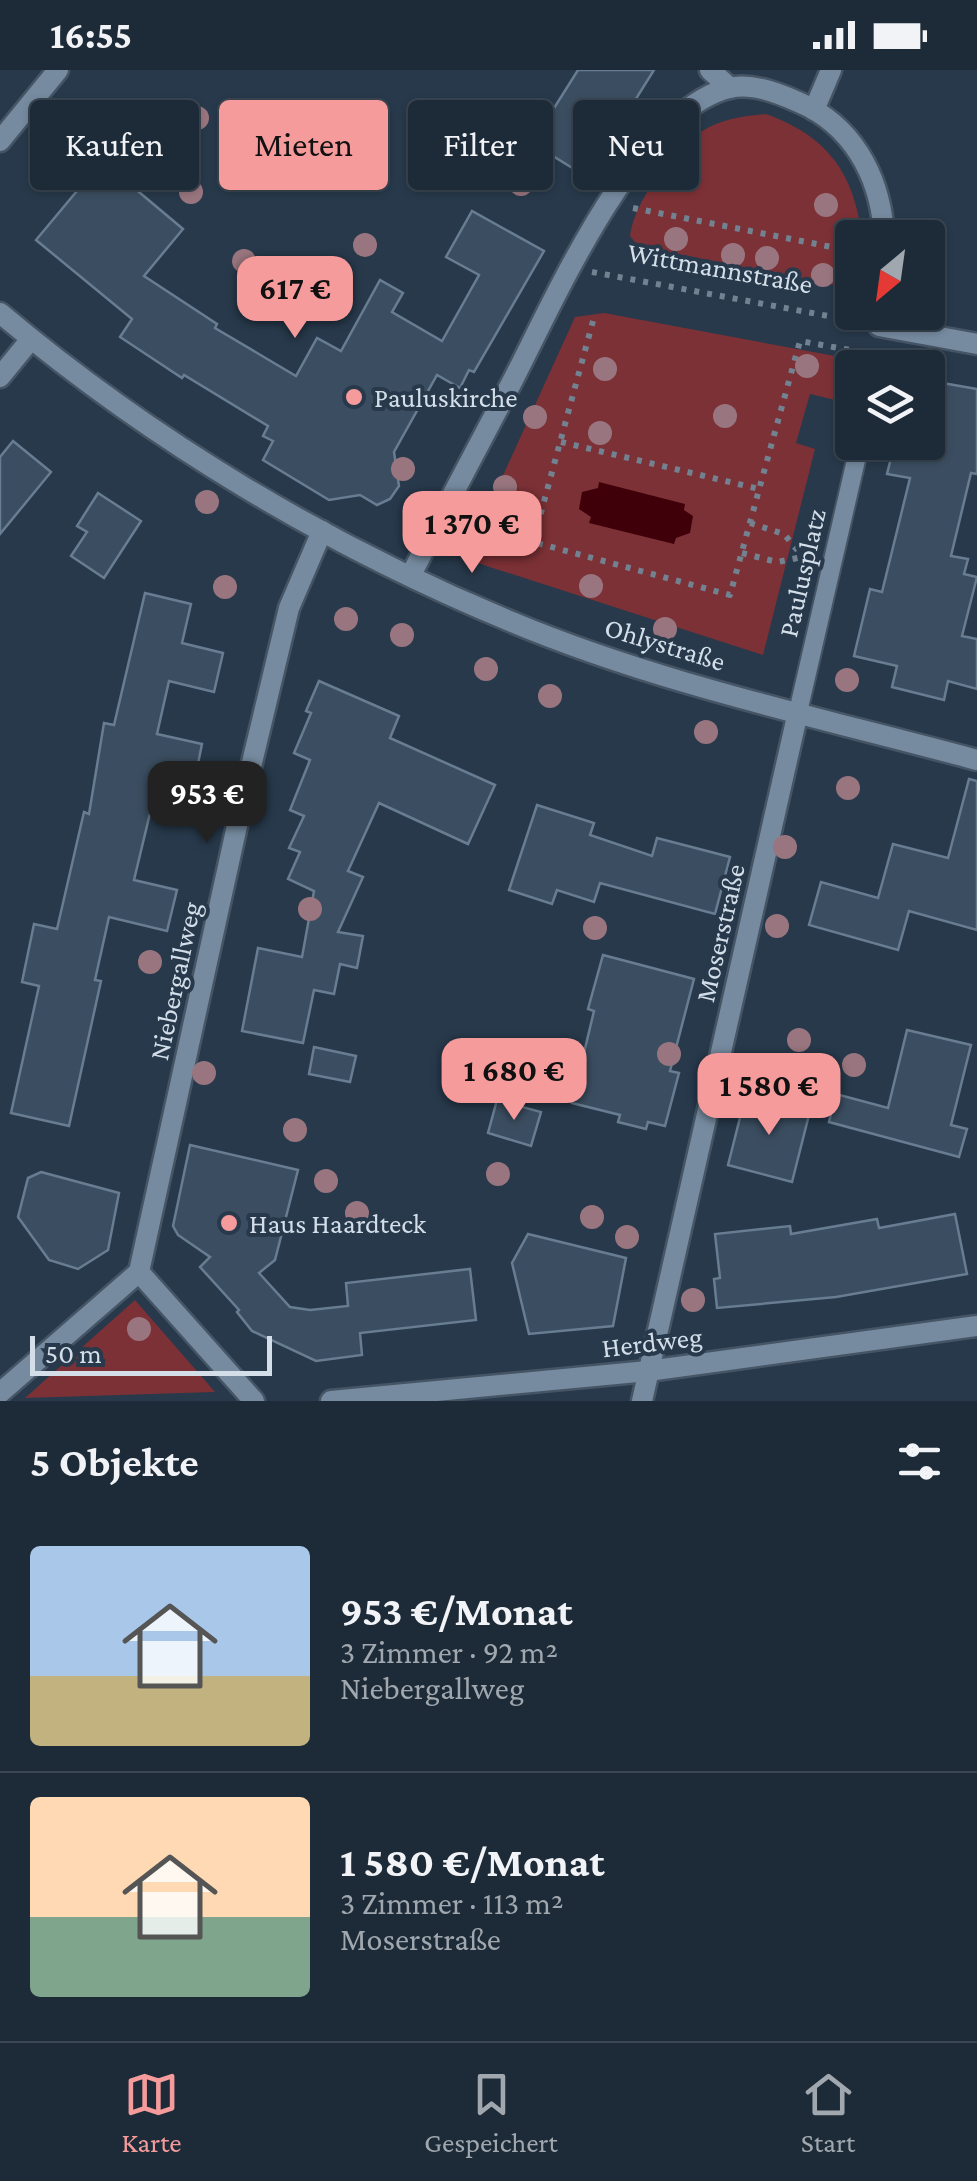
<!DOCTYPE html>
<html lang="de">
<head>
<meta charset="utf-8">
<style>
  :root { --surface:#1d2b38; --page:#253340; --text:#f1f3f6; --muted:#a0a7ae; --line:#3b4753; --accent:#f59b9c }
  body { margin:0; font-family:"Crimson Pro",serif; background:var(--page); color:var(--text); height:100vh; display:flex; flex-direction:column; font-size:38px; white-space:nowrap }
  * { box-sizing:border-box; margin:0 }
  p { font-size:32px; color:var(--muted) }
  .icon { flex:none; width:55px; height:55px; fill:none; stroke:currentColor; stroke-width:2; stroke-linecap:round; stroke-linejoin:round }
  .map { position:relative; height:1331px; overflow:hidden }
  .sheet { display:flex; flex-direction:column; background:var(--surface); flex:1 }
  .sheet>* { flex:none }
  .guide { position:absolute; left:30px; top:30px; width:918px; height:90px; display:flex; gap:20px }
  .needle { width:65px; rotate:209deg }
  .tools { position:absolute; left:835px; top:150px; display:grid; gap:20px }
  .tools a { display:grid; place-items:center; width:110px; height:110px; border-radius:10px; background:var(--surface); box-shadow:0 2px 8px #0004,0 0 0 2px var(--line); font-size:50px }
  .scale { position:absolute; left:30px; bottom:25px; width:242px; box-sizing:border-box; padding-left:10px; border:5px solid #d3dee9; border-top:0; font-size:28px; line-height:35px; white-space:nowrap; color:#d3dee9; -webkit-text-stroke:8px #27394b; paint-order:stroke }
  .price { position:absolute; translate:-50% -85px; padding:0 22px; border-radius:20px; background:var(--accent); color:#111; font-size:32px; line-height:65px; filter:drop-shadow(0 2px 5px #0008) }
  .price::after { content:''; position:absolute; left:50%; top:60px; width:30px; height:22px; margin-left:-15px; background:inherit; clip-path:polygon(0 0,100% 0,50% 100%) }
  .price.selected { background:#222; color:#fff }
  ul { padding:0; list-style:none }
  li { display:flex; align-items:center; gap:30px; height:250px; padding:0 30px }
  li+li { border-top:2px solid var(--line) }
  li span { display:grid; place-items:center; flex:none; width:280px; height:200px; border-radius:10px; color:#555 }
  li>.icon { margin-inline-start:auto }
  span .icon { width:120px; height:120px; fill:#fffc; stroke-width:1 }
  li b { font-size:42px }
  h2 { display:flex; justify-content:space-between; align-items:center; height:120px; padding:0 30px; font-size:42px }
  .tag { padding:0 35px; border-radius:10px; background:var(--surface); box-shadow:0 2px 8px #0004,0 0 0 2px var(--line); font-size:35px; line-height:90px }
  .tag.selected { background:var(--accent); color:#111 }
  .status { display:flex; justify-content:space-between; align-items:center; height:70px; padding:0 50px; background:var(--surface); direction:ltr }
  .status svg { height:28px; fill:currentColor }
  .menu { display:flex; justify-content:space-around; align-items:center; height:140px; border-top:2px solid var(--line); background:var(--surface); font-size:28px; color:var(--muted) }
  .menu a { display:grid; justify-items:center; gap:5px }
  .menu .selected { color:var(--accent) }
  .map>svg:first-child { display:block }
  .green { fill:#7c3136 }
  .water { fill:#400009 }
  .building { fill:#3b4e61; stroke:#687d91; stroke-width:2.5 }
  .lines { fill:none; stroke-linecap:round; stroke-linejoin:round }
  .lane-casing { stroke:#465565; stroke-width:22 }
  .street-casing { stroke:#465565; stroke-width:25 }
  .path { stroke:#738291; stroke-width:6; stroke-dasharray:5 8; stroke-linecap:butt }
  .lane { stroke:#768ba0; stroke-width:18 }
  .street { stroke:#768ba0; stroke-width:20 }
  .tree { fill:#99767f }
  .poi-dot { fill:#f59b9c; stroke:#27394b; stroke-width:4 }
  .labels { text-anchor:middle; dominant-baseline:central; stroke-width:8; stroke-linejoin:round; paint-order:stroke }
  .street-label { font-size:28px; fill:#d3dee9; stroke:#27394b }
  .poi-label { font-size:28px; fill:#d3dee9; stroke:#27394b; text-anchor:start }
</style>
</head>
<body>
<div class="status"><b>16:55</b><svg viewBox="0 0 49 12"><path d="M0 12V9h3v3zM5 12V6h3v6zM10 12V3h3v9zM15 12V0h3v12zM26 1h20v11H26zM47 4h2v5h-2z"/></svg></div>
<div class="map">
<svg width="977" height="1331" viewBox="0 0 977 1331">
  <rect width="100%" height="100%" fill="#27394b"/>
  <g class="green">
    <path d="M766,44C827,66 854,102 862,167L852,168L850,218L638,176L630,166C634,132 671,83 699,63C719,49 743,46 766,44Z"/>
    <path d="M604,243L867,292L866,297L852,298V334L810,324L796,373L815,379L763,585L465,489L575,247Z"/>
    <path d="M135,1230L215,1322L25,1328Z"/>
  </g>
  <path class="water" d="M599,412L685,434L684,440L693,446L690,463L676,468L674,474L589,453L591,447L579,439L582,422L598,418Z"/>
  <g class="building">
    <path d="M578,0H654L587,107L532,73Z"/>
    <path d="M102,91L183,159L144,206L217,254L215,258L296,306L317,268L341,281L380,210L403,223L392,242L442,271L479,205L446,187L472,141L544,181L474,302L469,300L460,318L437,305L394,382L399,416L390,429L377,435L360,425L329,430L263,390L273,371L263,366L268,356L184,305L182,308L120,267L132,249L36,170Z"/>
    <path d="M937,312L977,319V404L971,403L951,486L968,489L964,504L977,507L962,566L977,569V619L948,611L944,630L892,617L897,596L854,586L870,519L882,522L910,408L887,404L895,372H928V350Z"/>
    <path d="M13,371L51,402L0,464V387Z"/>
    <path d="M98,423L141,451L104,508L71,486L87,462L77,456Z"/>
    <path d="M145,523L191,534L182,573L223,583L214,622L169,611L157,664L202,674L188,743L152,735L134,810L177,820L167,861L109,847L95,910L101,911L69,1056L11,1043L39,916L22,912L34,854L57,859L84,742L89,744L104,653L114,655Z"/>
    <path d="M319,611L399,646L390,668L495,715L468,774L379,733L348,801L363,807L338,862L363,866L357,898L340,894L334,924L314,920L303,973L242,961L258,878L302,887L314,821L288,809L300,782L289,778L304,746L290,740L310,690L294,683L311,643L306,641Z"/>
    <path d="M969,709L977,711V860L909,841L898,880L809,855L821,812L878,828L893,774L948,788Z"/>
    <path d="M537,735L594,753L590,765L652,786L657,768L730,787L715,844L600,813L594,832L557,820L552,834L509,820Z"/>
    <path d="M603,885L694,909L670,1001L679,1003L665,1056L648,1052L646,1059L618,1052L620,1045L572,1033L594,941L588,939Z"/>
    <path d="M907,960L971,975L951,1055L967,1059L959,1087L829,1052L836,1024L888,1038Z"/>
    <path d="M314,977L356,986L350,1012L309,1004Z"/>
    <path d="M746,1024L810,1041L792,1112L728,1095Z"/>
    <path d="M497,1030L541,1042L531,1076L488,1063Z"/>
    <path d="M190,1075L298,1100L275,1190L259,1203L290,1237L310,1240L348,1236L346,1213L470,1199L476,1250L360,1263L362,1285L316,1291L252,1261L237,1242L239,1240L200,1197L210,1187L178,1165L173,1156Z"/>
    <path d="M41,1102L119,1123L108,1180L78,1199L49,1190L18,1147L28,1108Z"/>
    <path d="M955,1144L967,1204L836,1227L717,1238L714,1209L720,1208L715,1164L790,1156L791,1164L877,1149L879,1158Z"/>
    <path d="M528,1164L626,1188L613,1256L529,1264L512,1193Z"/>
  </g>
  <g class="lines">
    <defs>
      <path id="lane" d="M798,642L859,377"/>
      <g id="street">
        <path d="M710,0L730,18"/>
        <path d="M814,40L831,0"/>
        <path d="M0,71L58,0"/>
        <path d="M880,242L879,256L977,274"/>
        <path d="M0,243C152,371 328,476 512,552C660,614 822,648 977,690"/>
        <path d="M0,307L31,269"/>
        <path d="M411,505C444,440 479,375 513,310C554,231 636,41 729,18C755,12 786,26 809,37C858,63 882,114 884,168"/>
        <path d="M139,1202L238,751L289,538L322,461"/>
        <path d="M0,1323L139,1202L254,1331"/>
        <path d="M331,1331L648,1301L977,1256"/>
        <path d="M642,1331L798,642"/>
      </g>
    </defs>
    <use href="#lane" class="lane-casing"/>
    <use href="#street" class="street-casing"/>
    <g class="path">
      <path d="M633,138L852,181"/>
      <path d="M592,202L855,251"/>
      <path d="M593,251L533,472L730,525L800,271L872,284"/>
      <path d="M875,298L876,279"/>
      <path d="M561,372L759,419"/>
      <path d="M750,453L784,464L803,487"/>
      <path d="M453,476C483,488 504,482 533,472"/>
      <path d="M742,483L777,492L803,487L813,489"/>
    </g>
    <use href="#lane" class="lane"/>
    <use href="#street" class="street"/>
  </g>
  <g class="tree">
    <circle cx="197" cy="48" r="12"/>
    <circle cx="125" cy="61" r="12"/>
    <circle cx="429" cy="100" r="12"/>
    <circle cx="313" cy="106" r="12"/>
    <circle cx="521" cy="114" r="12"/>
    <circle cx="191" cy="122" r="12"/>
    <circle cx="826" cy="135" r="12"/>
    <circle cx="676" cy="169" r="12"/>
    <circle cx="365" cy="175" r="12"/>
    <circle cx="733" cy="185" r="12"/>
    <circle cx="767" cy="188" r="12"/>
    <circle cx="244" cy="191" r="12"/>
    <circle cx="823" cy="205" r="12"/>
    <circle cx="308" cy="229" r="12"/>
    <circle cx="807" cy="296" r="12"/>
    <circle cx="605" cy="299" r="12"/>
    <circle cx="725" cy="346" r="12"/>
    <circle cx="535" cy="347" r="12"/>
    <circle cx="600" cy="363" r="12"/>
    <circle cx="403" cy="399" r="12"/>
    <circle cx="505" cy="417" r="12"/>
    <circle cx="207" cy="432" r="12"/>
    <circle cx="591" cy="516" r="12"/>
    <circle cx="225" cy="517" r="12"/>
    <circle cx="346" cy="549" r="12"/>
    <circle cx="665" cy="559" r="12"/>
    <circle cx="402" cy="565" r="12"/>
    <circle cx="486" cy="599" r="12"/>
    <circle cx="847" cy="610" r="12"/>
    <circle cx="550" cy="626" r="12"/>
    <circle cx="706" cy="662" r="12"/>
    <circle cx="848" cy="718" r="12"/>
    <circle cx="785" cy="777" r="12"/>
    <circle cx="310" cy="839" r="12"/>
    <circle cx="777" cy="856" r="12"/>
    <circle cx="595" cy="858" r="12"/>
    <circle cx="150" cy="892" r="12"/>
    <circle cx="799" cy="970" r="12"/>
    <circle cx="669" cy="984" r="12"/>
    <circle cx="854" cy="995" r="12"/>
    <circle cx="204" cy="1003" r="12"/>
    <circle cx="295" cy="1060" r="12"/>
    <circle cx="498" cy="1104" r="12"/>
    <circle cx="326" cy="1111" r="12"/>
    <circle cx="357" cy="1143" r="12"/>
    <circle cx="592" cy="1147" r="12"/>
    <circle cx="627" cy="1167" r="12"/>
    <circle cx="693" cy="1230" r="12"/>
    <circle cx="139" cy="1259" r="12"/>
  </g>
  <g class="poi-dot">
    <circle cx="354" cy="327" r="10"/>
    <circle cx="229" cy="1153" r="10"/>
  </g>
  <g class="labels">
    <g class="street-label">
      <text transform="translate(720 198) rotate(10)">Wittmannstraße</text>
      <text transform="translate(802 503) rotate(-77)">Paulusplatz</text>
      <text transform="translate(665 574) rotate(17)">Ohlystraße</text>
      <text transform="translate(720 863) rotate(-77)">Moserstraße</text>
      <text transform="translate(175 911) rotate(-78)">Niebergallweg</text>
      <text transform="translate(652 1272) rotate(-7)">Herdweg</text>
    </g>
    <g class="poi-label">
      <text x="374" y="327">Pauluskirche</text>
      <text x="249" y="1153">Haus Haardteck</text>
    </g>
  </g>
</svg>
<div class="tools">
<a><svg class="needle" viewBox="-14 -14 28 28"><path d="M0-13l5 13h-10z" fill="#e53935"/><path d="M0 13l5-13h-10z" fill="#a0a7ae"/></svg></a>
<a><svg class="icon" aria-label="layers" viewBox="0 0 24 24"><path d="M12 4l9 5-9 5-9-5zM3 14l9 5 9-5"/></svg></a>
</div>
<div class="scale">50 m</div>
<b class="price" style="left:295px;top:271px">617 €</b>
<b class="price" style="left:472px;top:506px">1 370 €</b>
<b class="price selected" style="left:207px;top:776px">953 €</b>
<b class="price" style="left:514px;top:1053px">1 680 €</b>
<b class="price" style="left:769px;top:1068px">1 580 €</b>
<div class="guide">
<a class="tag">Kaufen</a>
<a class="tag selected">Mieten</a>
<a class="tag">Filter</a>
<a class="tag">Neu</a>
</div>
</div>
<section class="sheet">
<h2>5 Objekte<svg class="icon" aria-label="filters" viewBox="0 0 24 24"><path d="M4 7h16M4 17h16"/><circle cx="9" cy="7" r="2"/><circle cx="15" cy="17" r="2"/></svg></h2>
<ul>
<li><span style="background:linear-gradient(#a9c7e8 65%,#c2b280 0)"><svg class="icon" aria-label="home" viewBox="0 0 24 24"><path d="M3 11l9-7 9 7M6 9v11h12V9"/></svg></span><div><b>953 €/Monat</b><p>3 Zimmer · 92 m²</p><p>Niebergallweg</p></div></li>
<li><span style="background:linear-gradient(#ffd9b3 60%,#7fa58c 0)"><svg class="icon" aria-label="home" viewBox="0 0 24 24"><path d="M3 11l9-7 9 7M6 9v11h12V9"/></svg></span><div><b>1 580 €/Monat</b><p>3 Zimmer · 113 m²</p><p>Moserstraße</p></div></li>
</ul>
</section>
<nav class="menu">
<a class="selected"><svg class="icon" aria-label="map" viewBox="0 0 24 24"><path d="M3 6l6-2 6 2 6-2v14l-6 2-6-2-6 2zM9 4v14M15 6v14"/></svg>Karte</a>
<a><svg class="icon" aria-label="saved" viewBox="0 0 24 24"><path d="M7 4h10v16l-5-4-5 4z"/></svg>Gespeichert</a>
<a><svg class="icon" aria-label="home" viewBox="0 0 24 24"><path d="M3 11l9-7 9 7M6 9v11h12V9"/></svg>Start</a>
</nav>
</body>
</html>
